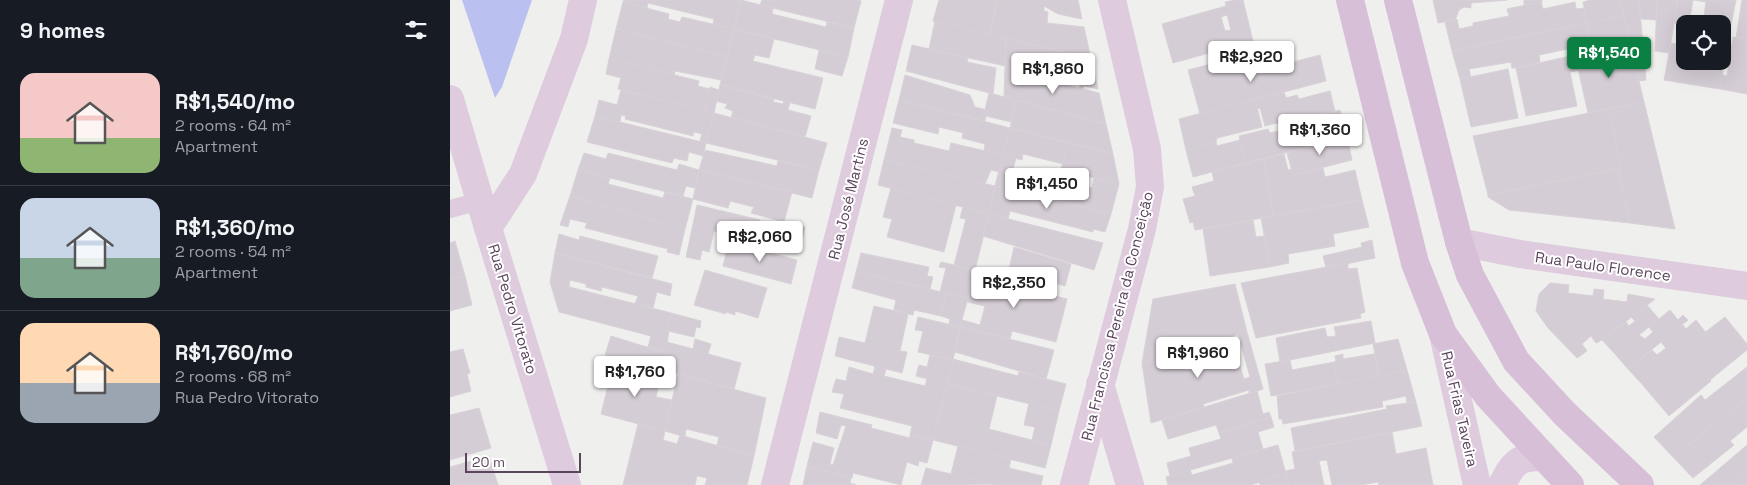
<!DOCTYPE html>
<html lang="en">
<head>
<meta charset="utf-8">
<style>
  :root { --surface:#171b24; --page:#20242c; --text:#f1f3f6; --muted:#9ea1a6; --line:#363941; --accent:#0b8043 }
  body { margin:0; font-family:"Space Grotesk",sans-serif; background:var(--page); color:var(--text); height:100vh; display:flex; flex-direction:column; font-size:19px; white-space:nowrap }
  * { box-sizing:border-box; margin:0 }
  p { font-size:16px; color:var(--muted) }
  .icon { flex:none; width:28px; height:28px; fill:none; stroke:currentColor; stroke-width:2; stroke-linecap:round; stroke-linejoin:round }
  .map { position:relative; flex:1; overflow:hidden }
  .sheet { display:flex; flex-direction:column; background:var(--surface); width:450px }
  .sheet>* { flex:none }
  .buttons { position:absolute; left:1226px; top:15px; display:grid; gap:10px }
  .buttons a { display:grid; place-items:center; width:55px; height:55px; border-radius:10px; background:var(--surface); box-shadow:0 5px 20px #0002; font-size:25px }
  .scale { position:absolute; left:15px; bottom:12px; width:116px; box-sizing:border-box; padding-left:5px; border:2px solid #5b455c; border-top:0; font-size:14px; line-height:18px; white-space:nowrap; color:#5b455c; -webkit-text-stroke:4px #fff; paint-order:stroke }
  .price { position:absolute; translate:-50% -42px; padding:0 11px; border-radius:5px; background:#fff; color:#222; font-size:16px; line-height:32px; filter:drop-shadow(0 1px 2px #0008) }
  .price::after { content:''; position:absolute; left:50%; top:30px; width:15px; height:11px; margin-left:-8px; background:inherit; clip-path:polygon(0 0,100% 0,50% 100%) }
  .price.active { background:var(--accent); color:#fff }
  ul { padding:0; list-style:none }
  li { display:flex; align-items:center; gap:15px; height:125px; padding:0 20px }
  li+li { border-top:1px solid var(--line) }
  li span { display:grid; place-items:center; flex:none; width:140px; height:100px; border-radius:15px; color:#555 }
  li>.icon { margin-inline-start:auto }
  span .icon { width:60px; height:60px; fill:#fffc; stroke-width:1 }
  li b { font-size:21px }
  h2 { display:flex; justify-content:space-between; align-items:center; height:60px; padding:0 20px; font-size:21px }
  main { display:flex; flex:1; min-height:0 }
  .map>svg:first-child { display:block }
  .green { fill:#bac0f0 }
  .building { fill:#d5cdd5; stroke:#d9d1d8; fill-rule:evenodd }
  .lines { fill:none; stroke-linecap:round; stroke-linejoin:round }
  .service { stroke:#decbde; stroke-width:18 }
  .minor { stroke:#decbde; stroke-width:28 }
  .tertiary { stroke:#decbde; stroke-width:28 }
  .secondary { stroke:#d7bfd7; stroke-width:28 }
  .labels { text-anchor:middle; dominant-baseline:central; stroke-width:4; stroke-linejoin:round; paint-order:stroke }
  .street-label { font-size:15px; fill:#5b455c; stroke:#fff }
</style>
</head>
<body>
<main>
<section class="sheet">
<h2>9 homes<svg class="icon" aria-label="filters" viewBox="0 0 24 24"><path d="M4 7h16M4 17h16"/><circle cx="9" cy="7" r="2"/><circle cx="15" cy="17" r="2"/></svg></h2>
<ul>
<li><span style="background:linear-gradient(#f6c9c9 65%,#8fb573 0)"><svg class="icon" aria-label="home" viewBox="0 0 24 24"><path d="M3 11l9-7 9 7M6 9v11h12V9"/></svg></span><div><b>R$1,540/mo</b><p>2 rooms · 64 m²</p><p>Apartment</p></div></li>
<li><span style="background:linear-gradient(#c9d6e8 60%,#7fa58c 0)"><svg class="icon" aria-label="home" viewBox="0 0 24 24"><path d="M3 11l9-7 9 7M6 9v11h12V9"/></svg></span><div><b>R$1,360/mo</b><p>2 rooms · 54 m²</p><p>Apartment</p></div></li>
<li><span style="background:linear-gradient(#ffd9b3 60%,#9aa5b1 0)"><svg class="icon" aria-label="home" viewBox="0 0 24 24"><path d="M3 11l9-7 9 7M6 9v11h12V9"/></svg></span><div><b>R$1,760/mo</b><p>2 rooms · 68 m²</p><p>Rua Pedro Vitorato</p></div></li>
</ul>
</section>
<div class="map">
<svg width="1297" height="485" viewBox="0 0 1297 485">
  <rect width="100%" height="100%" fill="#eff0ed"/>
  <path class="green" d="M12,0H82L52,87L45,98Z"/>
  <g class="building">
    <path d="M174,0H291L284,29L263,24L264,19L198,3L197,8L173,2Z"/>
    <path d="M291,0L323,8L322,14L376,27L377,22L404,28L398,57L284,29Z"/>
    <path d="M312,0H408L411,1L404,28L310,5Z"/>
    <path d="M489,0H547L540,35L483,21Z"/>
    <path d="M547,0H628L632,19L608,14L594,6V11L598,12L597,23L634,27L641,59L540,35Z"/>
    <path d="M785,0H793L803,41L723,63L712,24L776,6L775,2ZM777,15L781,30L775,31L771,17Z"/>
    <path d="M983,0H1057L1021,3V8L1014,7L1009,10L1005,20L988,23Z"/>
    <path d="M1074,0H1092V2L1074,6Z"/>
    <path d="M1140,0H1170L1174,16L1137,23L1133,2Z"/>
    <path d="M1170,0H1189L1196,80L1189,81Z"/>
    <path d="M1189,0H1207L1206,20L1191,19Z"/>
    <path d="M1207,0H1228L1219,53L1205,51Z"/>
    <path d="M1228,0H1243L1239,24L1235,25L1224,23Z"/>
    <path d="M1244,0H1286L1278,40L1272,38V24H1248L1249,15L1254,16L1256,2Z"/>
    <path d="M1292,0H1297V39L1286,38Z"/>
    <path d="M173,2L219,14L218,19L230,22L232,17L284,29L277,57L166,29Z"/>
    <path d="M1091,2L1093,9L1125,2L1126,9L1134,8L1137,23L1002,51L995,22L1007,19L1009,29L1023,26V23L1059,16L1057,9Z"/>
    <path d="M1174,16L1180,44L1150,51L1148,43L1141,44L1136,23Z"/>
    <path d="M485,21L556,38L555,66L479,49Z"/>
    <path d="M1136,23L1141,44L1089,55L1090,62L1066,68H1062L1061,62L1019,69L1021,77L1010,79L1002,51Z"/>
    <path d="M166,29L277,57L271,80L225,71L224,75L159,59Z"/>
    <path d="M284,29L324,39L319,58L305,55L303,61L373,78L365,109L270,85Z"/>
    <path d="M1283,37L1297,39V94L1270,89L1272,75L1277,76Z"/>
    <path d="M556,38L641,59L648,89L555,66Z"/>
    <path d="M1272,38L1278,40L1270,89L1214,80L1221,43L1235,46V61H1272Z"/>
    <path d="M1180,44L1194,102L1138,113L1125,55Z"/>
    <path d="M462,45L518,58L517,62L546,68L543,94L456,71Z"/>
    <path d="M369,50L398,57L392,76L365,69Z"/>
    <path d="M870,55L876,81L750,114L738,70L765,63L767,73L770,70L794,63V67L799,66L801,73Z"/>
    <path d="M1125,55L1129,70L1120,72L1127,106L1076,116L1066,68Z"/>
    <path d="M159,59L249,81L248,86L260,89L254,111L168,89L171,78L156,74Z"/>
    <path d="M555,66L580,73L579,75L629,88L630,85L634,86L633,89L649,93L656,124L554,97Z"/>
    <path d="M1058,69L1068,118L1021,127L1010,79Z"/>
    <path d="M455,75L520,95L525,107L537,110L535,121L449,100Z"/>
    <path d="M270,85L324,99L323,102L333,104L334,101L340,102L338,110L361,116L355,137L281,118L283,111L275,108L277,104L266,101Z"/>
    <path d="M260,87L269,90L264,113L254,111Z"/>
    <path d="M171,90L264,113L256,143L250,141L252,134L244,132L243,136L175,119L176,116L171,115L170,122L145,116L149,100L167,105Z"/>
    <path d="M880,91L885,111L835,124V121L815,126L810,108L807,109L805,99L834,92L836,98L847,95L849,99Z"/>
    <path d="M539,93L566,100L561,122L536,116L537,110H535Z"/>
    <path d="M805,99L812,127L767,138L766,142L736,150L729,119Z"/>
    <path d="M449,100L517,117L514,133L489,127L488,134L443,123Z"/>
    <path d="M566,100L656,124L663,154L560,128Z"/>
    <path d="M1194,102L1225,229L1180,223L1168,169H1171L1159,109Z"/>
    <path d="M1159,109L1171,169L1038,195L1023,136Z"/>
    <path d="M890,110L897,137L796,163L789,136L818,129L820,133L860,123L859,118Z"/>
    <path d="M264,113L377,143L369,170L256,143Z"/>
    <path d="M145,116L256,143L253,156L239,152L237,161L224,158L222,163L137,142Z"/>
    <path d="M517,117L560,128L553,155L534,151L535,144L512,138Z"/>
    <path d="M442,128L452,130L450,137L464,140V143L499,151L501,143L553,155L549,172L541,170L535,184L434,160Z"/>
    <path d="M560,128L618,143L613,164L573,154L572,160L553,155Z"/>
    <path d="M897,137L902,160L843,175L837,153Z"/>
    <path d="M790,140L796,163L743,177L736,150L766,142L767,146Z"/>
    <path d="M618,143L663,154L669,184L611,170Z"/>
    <path d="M255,150L327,166L328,161L369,170L362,198L249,170Z"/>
    <path d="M134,153L156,159L158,153L227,170L229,164L249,170L245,188L236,186L233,196L128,170Z"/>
    <path d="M834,154L838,170L842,169L843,175L873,168L875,177L905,170L912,200L823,216L814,159Z"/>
    <path d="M553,155L566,158L563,169L642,188L644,178L669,184L661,214L545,186Z"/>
    <path d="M814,159L823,216L745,230L743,222L740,223L733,199L745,196L742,187L764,181L762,172Z"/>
    <path d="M434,160L545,186L539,214L428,185Z"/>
    <path d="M1168,169L1180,223L1059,210L1038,197V195Z"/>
    <path d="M128,170L160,178L158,184L213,198L215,192L243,199L235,229L120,196Z"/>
    <path d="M249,170L342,192L334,222L301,213L304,207L280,201L278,208L243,199Z"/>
    <path d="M545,186L661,214L655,232L643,229V232L560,211L558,219L539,214Z"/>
    <path d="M441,188L506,205L494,252L437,237L442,219L433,217Z"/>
    <path d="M120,196L235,229L229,255L217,252L218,249L135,228L137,223L120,219L118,227L110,225Z"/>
    <path d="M912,200L919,227L883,234L885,246L838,254L839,263L820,267L811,218Z"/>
    <path d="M247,205L310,220L305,240L264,231L259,252L252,250L250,260L236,257Z"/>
    <path d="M513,207L539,214L525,270L504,265L516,219L510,218Z"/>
    <path d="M539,214L653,243L644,270L533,236Z"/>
    <path d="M803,220L806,237L814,236L820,267L760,276L753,229Z"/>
    <path d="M346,224L355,227L352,241L342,239Z"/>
    <path d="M109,234L129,240L130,236L208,256L202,278L105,253Z"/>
    <path d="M922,240L925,258L876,268L873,256L912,247L911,243Z"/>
    <path d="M5,241L15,276L0,280V243Z"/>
    <path d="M279,242L347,260L341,284L273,266Z"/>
    <path d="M564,247L621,264L615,286L598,281L596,288L557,278Z"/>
    <path d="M105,253L222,284L220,296L207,292L203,308L185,304L188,296L152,287L151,291L136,287V284L120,280L119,287L100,282Z"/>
    <path d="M411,253L479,267L477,276L483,277L480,289L406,272Z"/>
    <path d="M491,262L525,270L518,298L490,292L496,268L489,267Z"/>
    <path d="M898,263V269L907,268L915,312L910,314L911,318L806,338L791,283Z"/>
    <path d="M255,270L317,288L308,318L285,311V315L276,312V314L244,305Z"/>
    <path d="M525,270L568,281L567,286L617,299L606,342L562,331L560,339L510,327L512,320L530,325L535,306L517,302Z"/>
    <path d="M406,272L496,293L491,316L464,310L463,315L444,310L446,300L402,288Z"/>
    <path d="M15,276L22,305L0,311V280Z"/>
    <path d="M100,282L221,313L216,353L198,347L201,336L109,312Z"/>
    <path d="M1100,283L1119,285L1118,293L1143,296L1144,289L1154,290L1153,299L1177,302L1178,294L1205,299L1152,340L1146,343L1141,336L1132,344L1137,351L1127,358L1098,328L1086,311L1089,294Z"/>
    <path d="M785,284L797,332L692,363L703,299Z"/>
    <path d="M496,293L518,298L510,327L499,324L500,319L491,316Z"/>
    <path d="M1197,305L1209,319L1165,354L1152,340L1176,322L1179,326L1185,321L1181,317Z"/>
    <path d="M424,306L458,314L450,351L457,352L452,373L385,356L389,337L415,343Z"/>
    <path d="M1220,310L1228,320L1233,315L1238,320L1178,369L1165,354L1189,335L1195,339L1203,332L1199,327Z"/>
    <path d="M221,313L251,321L250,328L246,327L244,337L218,331Z"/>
    <path d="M468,317L510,327L503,360L468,352L473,331L465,330Z"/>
    <path d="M1275,317L1297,344V350L1260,380L1232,350Z"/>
    <path d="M1246,320L1256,333L1191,383L1178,369L1202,350L1207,355L1216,348L1211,342L1232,324L1236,329Z"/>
    <path d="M921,321L925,343L830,362L826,338L875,328L877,337L886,336L884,327Z"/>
    <path d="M510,327L604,350L596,379L505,352Z"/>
    <path d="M797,332L813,389L799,394V390L753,404L754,407L701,423L692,363L713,356L715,361L782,340L794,379L800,377L788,334Z"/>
    <path d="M161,336L216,353L214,370L155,355Z"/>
    <path d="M245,339L261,344L258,354L291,363L284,389L214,370L217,342L243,349Z"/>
    <path d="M948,339L957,370L929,376L923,344Z"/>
    <path d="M13,349L20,373L17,374L21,391L0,397V352Z"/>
    <path d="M1232,350L1261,381L1219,416L1191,383Z"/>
    <path d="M893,354V359L924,354L929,376L888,384L884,362L886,361L885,356Z"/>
    <path d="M480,355L503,360L497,384L466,376L469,365L477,367Z"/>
    <path d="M165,357L176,360L174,370L210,379L206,397L222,400L215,431L151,414Z"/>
    <path d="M503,359L568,376L569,372L616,384L609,411L497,384Z"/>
    <path d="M840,360L842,370L884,362L888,384L821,396L815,364Z"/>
    <path d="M425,366L436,369L434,376L475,386L477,378L497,384L483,440L460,435L462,426L390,408L394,394L382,392L386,379L396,381L399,367L423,374Z"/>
    <path d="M1297,367V398L1223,457L1204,437L1251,395L1255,400Z"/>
    <path d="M957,370L966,402L957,403L956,396L932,401L933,407L833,424L832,419H829L827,396Z"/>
    <path d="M228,374L316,398L304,456L267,445L269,437L236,429L235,437L215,431Z"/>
    <path d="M497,384L547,396L539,429L601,445L595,468L483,440Z"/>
    <path d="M807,391L813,414L819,412L821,417L769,433L766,425L718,439L712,420Z"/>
    <path d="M1297,398V427L1280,441L1284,445L1243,478L1223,457Z"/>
    <path d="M966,402L972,426L845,451L841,428L937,409L936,406Z"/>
    <path d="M579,403L609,411L601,445L582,440L585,427L574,425Z"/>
    <path d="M29,408L41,448L0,460V415Z"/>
    <path d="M370,412L422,425L421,428L460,438V435L483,440L477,463L469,461L468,466L457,462L451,485L403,473L402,478L357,466L363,442L384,448L380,464L383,465L396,426L391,425L387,439L366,433Z"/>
    <path d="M821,417L824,427L808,432L813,449L720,476L717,463L741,456L739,448L771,439L769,433Z"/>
    <path d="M188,424L215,431L213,440L227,444L230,435L304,456L297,485H255L257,478L247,476L245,485H173Z"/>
    <path d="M942,432L946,454L976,448L983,485H929L928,482L911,485H882L874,446Z"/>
    <path d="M828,445L836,474L801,485H718L716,477L740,470L742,475L783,463L782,458Z"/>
    <path d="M1297,445V472L1281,485H1250Z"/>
    <path d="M508,446L561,459L559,468L593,476L591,485H546L501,474Z"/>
    <path d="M874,446L877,460L869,461L874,485H839L835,471L845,469L842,452Z"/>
    <path d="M39,456L48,485H0V467Z"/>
    <path d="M357,466L401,478L400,483L406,485H353Z"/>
    <path d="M476,468L501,474L543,484L471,485Z"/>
    <path d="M1297,472V485H1281Z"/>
    <path d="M836,474L839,485H810L809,482Z"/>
  </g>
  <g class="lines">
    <path class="service" d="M0,209L30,201"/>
    <g class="minor">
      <path d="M0,99L38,228"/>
      <path d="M1009,242L1070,254L1297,286"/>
      <path d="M993,334L1027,485"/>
      <path d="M650,384L680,485"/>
      <path d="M325,485L449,0"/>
      <path d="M1052,485C1063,463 1067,457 1092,457"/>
    </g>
    <g class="tertiary">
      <path d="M117,485L38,228L73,174L124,39L133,0"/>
      <path d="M624,485L692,229L700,187L697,149L662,0"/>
    </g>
    <g class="secondary">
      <path d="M900,0L965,263L993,334L1038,396L1120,485"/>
      <path d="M948,0L1009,242L1020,275L1066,361L1115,414L1190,485"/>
    </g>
  </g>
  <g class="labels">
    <g class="street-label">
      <text transform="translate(398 199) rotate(-76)">Rua José Martins</text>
      <text transform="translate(1153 266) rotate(8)">Rua Paulo Florence</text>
      <text transform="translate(63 309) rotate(73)">Rua Pedro Vitorato</text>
      <text transform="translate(667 316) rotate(-76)">Rua Francisca Pereira da Conceição</text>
      <text transform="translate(1010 409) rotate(77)">Rua Frias Taveira</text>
    </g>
  </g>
</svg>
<div class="buttons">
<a><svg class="icon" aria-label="locate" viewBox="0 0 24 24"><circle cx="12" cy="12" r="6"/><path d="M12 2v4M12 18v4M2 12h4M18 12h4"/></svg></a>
</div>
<div class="scale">20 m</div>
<b class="price active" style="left:1159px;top:79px">R$1,540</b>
<b class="price" style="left:801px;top:83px">R$2,920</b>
<b class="price" style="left:603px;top:95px">R$1,860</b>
<b class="price" style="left:870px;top:156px">R$1,360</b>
<b class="price" style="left:597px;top:210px">R$1,450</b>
<b class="price" style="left:310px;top:263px">R$2,060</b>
<b class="price" style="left:564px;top:309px">R$2,350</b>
<b class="price" style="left:748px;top:379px">R$1,960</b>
<b class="price" style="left:185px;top:398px">R$1,760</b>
</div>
</main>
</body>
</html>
